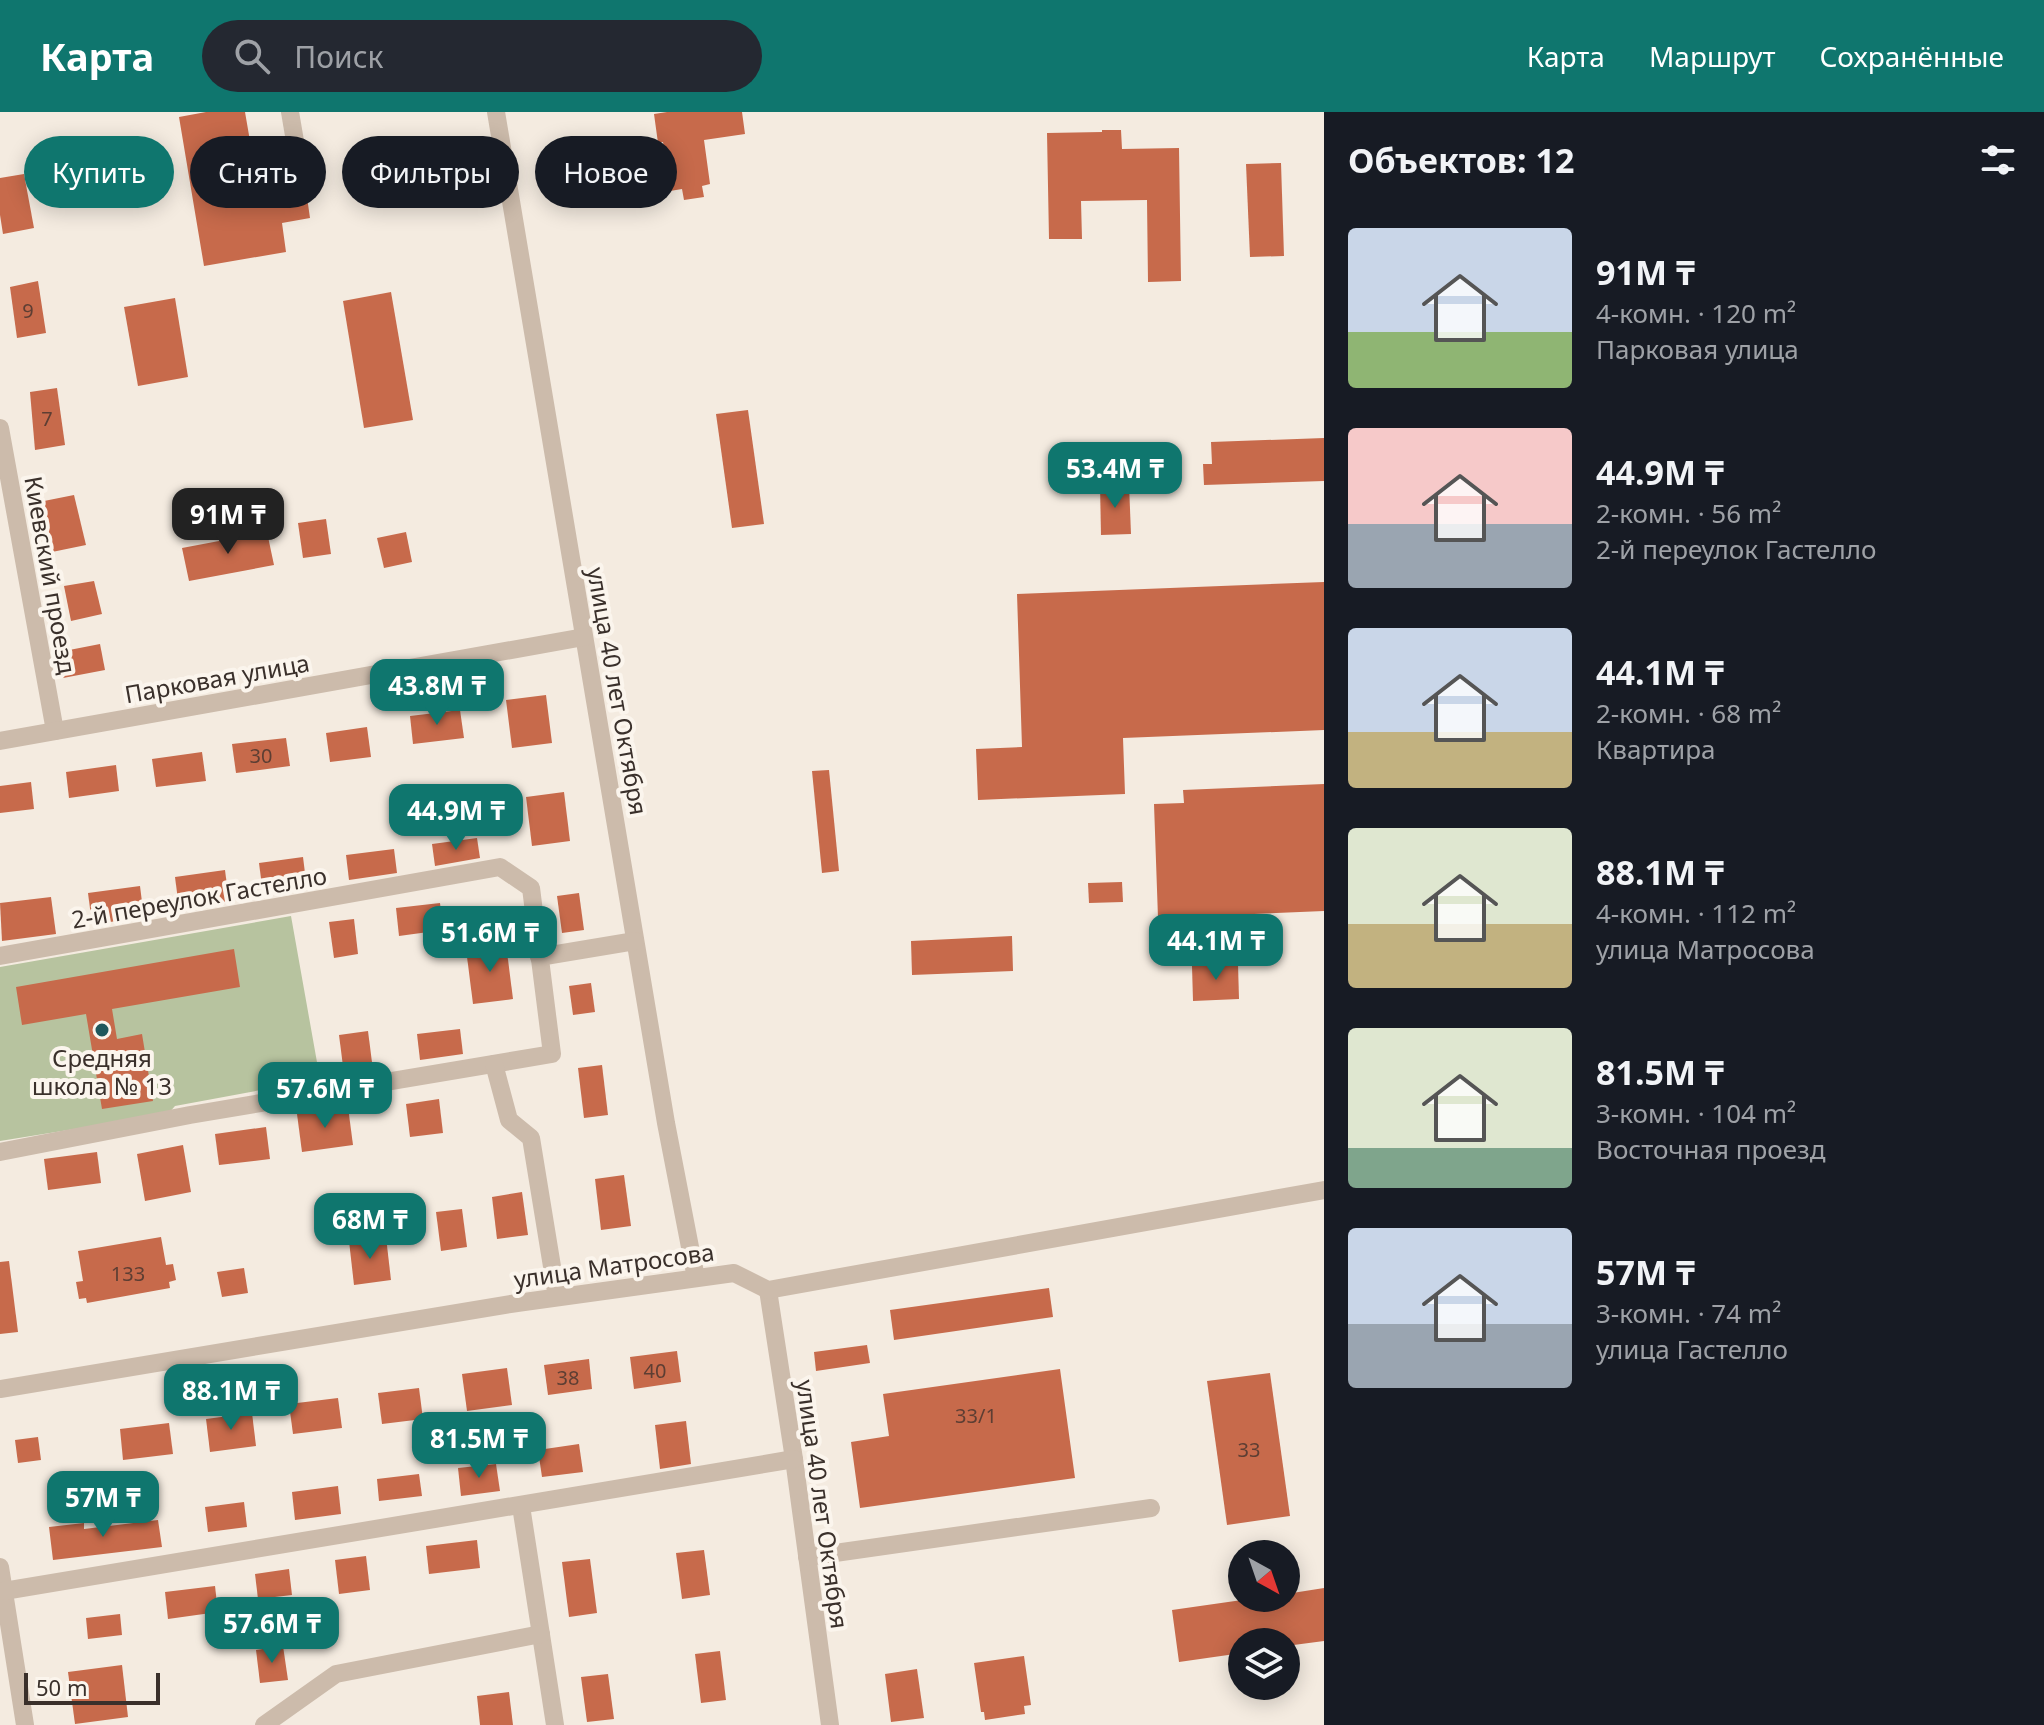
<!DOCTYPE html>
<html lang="ru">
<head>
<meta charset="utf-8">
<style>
  :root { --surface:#171b24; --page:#242831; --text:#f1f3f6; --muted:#9ea1a6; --accent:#0f766e }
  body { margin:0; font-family:"Noto Sans",sans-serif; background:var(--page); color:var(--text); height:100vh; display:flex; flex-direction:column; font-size:30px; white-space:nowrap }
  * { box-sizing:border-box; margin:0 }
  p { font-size:26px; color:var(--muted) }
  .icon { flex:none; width:44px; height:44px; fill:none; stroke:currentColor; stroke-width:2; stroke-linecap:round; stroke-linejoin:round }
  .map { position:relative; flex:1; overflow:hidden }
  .panel { display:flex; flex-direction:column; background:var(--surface); width:720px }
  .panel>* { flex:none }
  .hud { position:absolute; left:24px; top:24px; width:760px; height:72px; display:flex; gap:16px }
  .needle { width:52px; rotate:140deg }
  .tools { position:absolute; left:1228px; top:1428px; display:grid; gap:16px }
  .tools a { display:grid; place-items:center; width:72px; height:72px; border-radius:50%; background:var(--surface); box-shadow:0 4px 20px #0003; font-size:40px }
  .scale { position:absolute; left:24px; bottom:20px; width:136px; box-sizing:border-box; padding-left:8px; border:4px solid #3a302b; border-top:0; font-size:22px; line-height:28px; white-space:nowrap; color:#3a302b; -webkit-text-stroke:6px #fbf5ed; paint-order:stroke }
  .price { position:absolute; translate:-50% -68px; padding:0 18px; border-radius:16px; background:var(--accent); color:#fff; font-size:26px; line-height:52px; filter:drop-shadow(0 2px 4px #0008) }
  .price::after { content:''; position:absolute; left:50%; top:48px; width:24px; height:18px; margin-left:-12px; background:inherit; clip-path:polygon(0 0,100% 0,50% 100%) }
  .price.on { background:#222; color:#fff }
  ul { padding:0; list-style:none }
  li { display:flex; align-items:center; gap:24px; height:200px; padding:0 24px }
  li span { display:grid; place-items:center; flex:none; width:224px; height:160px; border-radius:8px; color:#555 }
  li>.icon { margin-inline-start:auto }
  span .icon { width:96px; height:96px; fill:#fffc; stroke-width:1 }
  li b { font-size:34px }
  h2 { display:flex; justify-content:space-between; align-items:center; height:96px; padding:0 24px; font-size:34px }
  .chip { padding:0 28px; border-radius:36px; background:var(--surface); box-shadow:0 4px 20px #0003; font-size:28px; line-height:72px }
  .chip.on { background:var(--accent); color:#fff }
  header { display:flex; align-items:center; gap:48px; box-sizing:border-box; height:112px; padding:0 40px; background:var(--accent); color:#fff }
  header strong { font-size:38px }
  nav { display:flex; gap:44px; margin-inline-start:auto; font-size:28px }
  .search { width:560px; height:72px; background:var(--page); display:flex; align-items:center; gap:20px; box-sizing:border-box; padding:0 28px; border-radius:44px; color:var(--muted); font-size:30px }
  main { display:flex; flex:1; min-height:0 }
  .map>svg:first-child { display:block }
  .green { fill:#b7c39f }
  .building { fill:#c76a4b }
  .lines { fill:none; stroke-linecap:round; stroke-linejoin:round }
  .minor { stroke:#ccbbab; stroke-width:18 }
  .poi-dot { fill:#1f585d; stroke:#fbf5ed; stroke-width:3 }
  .labels { text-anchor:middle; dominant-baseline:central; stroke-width:8; stroke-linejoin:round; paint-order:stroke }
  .number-label { font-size:20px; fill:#5d3e33 }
  .street-label { font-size:24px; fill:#3a302b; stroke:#fbf5ed }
  .poi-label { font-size:24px; fill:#3a302b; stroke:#fbf5ed }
</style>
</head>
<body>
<header>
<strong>Карта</strong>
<div class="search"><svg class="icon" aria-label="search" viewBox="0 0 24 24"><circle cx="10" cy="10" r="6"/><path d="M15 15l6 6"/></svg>Поиск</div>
<nav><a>Карта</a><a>Маршрут</a><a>Сохранённые</a></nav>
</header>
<main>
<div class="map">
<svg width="1324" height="1613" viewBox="0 0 1324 1613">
  <rect width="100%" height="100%" fill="#f4ebe0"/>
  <path class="green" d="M291,804L320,967L175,994L168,1002L0,1029V855Z"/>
  <g class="building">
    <path d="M206,0H245L250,29L267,27L278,90L307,85L310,106L282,111L286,140L204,154L179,5Z"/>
    <path d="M667,0H742L745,22L704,28L710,72L702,74L704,85L684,88L682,77L670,79L663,30L658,31L654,2Z"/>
    <path d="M1102,18H1121L1122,37L1179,36L1181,169L1148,170L1147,88L1081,89L1082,127H1049L1047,21L1102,20Z"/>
    <path d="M1281,51L1284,144L1250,145L1246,52Z"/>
    <path d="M24,62L34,116L3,122L0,103V66Z"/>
    <path d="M38,169L46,221L17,226L10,175Z"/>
    <path d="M391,180L413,308L364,316L343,189Z"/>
    <path d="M175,186L188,265L138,274L124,195Z"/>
    <path d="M57,276L65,333L35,338L30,280Z"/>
    <path d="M748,298L764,412L732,416L716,302Z"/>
    <path d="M1324,326V369L1204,373L1203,352H1212L1211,330Z"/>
    <path d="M1129,372L1131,422L1101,423L1100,373Z"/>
    <path d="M74,383L86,433L52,440L44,389Z"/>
    <path d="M326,407L331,442L303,446L298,411Z"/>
    <path d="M267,420L274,453L189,469L182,436Z"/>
    <path d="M406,420L412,450L384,456L377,426Z"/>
    <path d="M94,469L102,502L71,509L64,474Z"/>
    <path d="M1324,470V618L1123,626L1125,682L978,688L976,637L1022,635L1017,482Z"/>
    <path d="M100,532L105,558L63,566L59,540Z"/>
    <path d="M546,583L552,631L512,636L506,588Z"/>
    <path d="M460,598L464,626L413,632L410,604Z"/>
    <path d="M367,615L371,645L330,650L326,621Z"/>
    <path d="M286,626L290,654L236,661L232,632Z"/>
    <path d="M202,640L206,669L156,675L152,647Z"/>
    <path d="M116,653L119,679L69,686L66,660Z"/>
    <path d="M829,658L839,759L822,761L812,659Z"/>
    <path d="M31,670L34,697L0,701V674Z"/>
    <path d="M1324,672V799L1158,806L1154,692L1184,691L1183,678Z"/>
    <path d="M564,680L570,729L532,734L526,685Z"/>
    <path d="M477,726L480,746L435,754L432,732Z"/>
    <path d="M394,737L397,761L349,768L346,743Z"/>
    <path d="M303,745L307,777L263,782L259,751Z"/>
    <path d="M225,758L229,789L179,796L175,765Z"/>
    <path d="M1122,770L1123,790L1089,791L1088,771Z"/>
    <path d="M140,774L144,806L92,812L88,781Z"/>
    <path d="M579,781L584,818L562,821L557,784Z"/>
    <path d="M51,785L56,822L2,829L0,791Z"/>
    <path d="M440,791L443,818L399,824L396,796Z"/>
    <path d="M354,807L358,842L334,846L329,810Z"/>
    <path d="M1012,824L1013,859L912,863L911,829Z"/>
    <path d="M506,832L513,887L473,892L466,837Z"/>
    <path d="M234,837L240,875L112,897L117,927L142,922L153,989L102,997L86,902L22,913L16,875Z"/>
    <path d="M1238,852L1239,887L1193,889L1192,854Z"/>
    <path d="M591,871L595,900L573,903L569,874Z"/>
    <path d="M460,917L463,942L420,948L417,922Z"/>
    <path d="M368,919L373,958L344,962L339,923Z"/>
    <path d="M602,953L608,1003L584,1006L578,956Z"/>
    <path d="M439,987L443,1021L410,1025L406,992Z"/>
    <path d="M348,995L353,1033L302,1040L297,1002Z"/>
    <path d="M266,1015L270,1047L219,1053L215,1022Z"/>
    <path d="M183,1033L191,1080L145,1089L137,1042Z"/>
    <path d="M97,1040L101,1071L48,1078L44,1047Z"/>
    <path d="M624,1063L631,1114L601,1118L595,1067Z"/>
    <path d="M522,1080L528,1123L497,1127L492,1085Z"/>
    <path d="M462,1097L467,1135L441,1139L436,1100Z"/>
    <path d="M161,1125L166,1153L173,1152L176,1168L169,1170L170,1176L87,1191L86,1186L79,1187L76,1170L83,1169L78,1139Z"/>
    <path d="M386,1125L391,1168L354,1173L349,1129Z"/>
    <path d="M9,1149L18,1220L0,1222V1150Z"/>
    <path d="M244,1156L248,1181L222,1185L217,1160Z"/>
    <path d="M1049,1176L1053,1205L894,1228L890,1198Z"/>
    <path d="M867,1233L870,1251L816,1259L814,1240Z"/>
    <path d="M677,1239L681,1270L634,1277L630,1245Z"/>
    <path d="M589,1247L592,1277L548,1283L544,1253Z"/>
    <path d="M507,1256L512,1293L467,1299L462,1262Z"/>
    <path d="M1060,1257L1075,1366L860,1396L851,1330L889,1324L883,1282Z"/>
    <path d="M1270,1261L1290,1404L1227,1413L1207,1269Z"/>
    <path d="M419,1276L423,1307L382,1312L378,1281Z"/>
    <path d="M338,1286L342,1316L293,1322L289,1292Z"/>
    <path d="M252,1301L256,1334L210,1340L206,1307Z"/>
    <path d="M686,1309L691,1352L660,1357L655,1313Z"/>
    <path d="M169,1311L173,1342L123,1348L120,1317Z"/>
    <path d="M38,1325L41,1348L18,1351L15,1328Z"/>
    <path d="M579,1332L583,1360L542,1365L538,1338Z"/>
    <path d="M496,1352L500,1379L461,1384L458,1356Z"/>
    <path d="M419,1362L422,1384L379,1389L377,1367Z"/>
    <path d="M338,1374L341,1402L295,1408L292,1380Z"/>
    <path d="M244,1390L247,1415L208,1420L205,1395Z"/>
    <path d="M158,1408L162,1435L53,1448L49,1415L84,1411V1417Z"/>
    <path d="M477,1428L480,1456L429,1462L426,1434Z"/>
    <path d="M704,1438L710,1483L682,1487L676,1441Z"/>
    <path d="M366,1444L370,1478L339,1482L335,1448Z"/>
    <path d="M590,1447L597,1501L569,1505L562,1450Z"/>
    <path d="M289,1457L292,1483L258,1487L255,1462Z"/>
    <path d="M215,1474L218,1500L168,1507L165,1480Z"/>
    <path d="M1324,1476V1529L1286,1534V1530H1242V1541L1179,1550L1172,1498L1256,1486H1286V1482Z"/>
    <path d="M120,1502L122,1523L88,1527L86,1506Z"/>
    <path d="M283,1534L288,1568L260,1571L256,1538Z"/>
    <path d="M720,1539L726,1588L701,1591L695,1542Z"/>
    <path d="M1024,1544L1031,1593L1024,1594L1025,1602L985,1608L984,1600H981L974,1551Z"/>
    <path d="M122,1553L128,1605L75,1612L68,1560Z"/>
    <path d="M917,1557L924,1606L891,1610L885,1562Z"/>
    <path d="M608,1562L614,1607L587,1610L581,1565Z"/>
    <path d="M509,1580L513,1613H480L477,1584Z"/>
  </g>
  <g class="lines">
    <g class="minor">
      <path d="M290,0L297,41"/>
      <path d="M496,0L666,1011L696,1166"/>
      <path d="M0,316L55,619"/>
      <path d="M0,629L584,525"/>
      <path d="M0,844L500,755L531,776L552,942L190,1003L0,1040"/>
      <path d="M539,845L635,829"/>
      <path d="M494,952L509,1008L531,1026L557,1185"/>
      <path d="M768,1178L794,1347L830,1613"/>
      <path d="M0,1277L517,1191L734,1161L768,1178L1324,1078"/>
      <path d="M521,1394L555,1613"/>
      <path d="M807,1445L1151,1396"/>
      <path d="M0,1455L25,1613"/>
      <path d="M4,1479L794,1347"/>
      <path d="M264,1613L336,1562L541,1522"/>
    </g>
  </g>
  <circle class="poi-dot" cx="102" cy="918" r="8"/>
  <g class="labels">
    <g class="number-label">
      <text x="28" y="198">9</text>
      <text x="47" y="306">7</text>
      <text x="261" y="643">30</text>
      <text x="128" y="1161">133</text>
      <text x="655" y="1258">40</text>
      <text x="568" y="1265">38</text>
      <text x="976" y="1303">33/1</text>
      <text x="1249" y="1337">33</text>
    </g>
    <g class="street-label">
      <text transform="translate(51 463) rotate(80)">Киевский проезд</text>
      <text transform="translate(217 566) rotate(-10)">Парковая улица</text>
      <text transform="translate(618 579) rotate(80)">улица 40 лет Октября</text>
      <text transform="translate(199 785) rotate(-10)">2-й переулок Гастелло</text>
      <text transform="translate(614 1153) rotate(-8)">улица Матросова</text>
      <text transform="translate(823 1392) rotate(82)">улица 40 лет Октября</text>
    </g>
    <g class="poi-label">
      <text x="102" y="945">Средняя<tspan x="102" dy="28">школа № 13</tspan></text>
    </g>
  </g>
</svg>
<div class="tools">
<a><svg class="needle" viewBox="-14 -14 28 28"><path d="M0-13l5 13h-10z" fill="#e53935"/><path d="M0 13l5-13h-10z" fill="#9ea1a6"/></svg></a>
<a><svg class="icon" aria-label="layers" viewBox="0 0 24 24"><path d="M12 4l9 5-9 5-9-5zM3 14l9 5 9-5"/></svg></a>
</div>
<div class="scale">50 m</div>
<b class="price" style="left:1115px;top:398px">53.4M ₸</b>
<b class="price on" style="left:228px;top:444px">91M ₸</b>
<b class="price" style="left:437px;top:615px">43.8M ₸</b>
<b class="price" style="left:456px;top:740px">44.9M ₸</b>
<b class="price" style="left:490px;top:862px">51.6M ₸</b>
<b class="price" style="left:1216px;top:870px">44.1M ₸</b>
<b class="price" style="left:325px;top:1018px">57.6M ₸</b>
<b class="price" style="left:370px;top:1149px">68M ₸</b>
<b class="price" style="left:231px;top:1320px">88.1M ₸</b>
<b class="price" style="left:479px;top:1368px">81.5M ₸</b>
<b class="price" style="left:103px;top:1427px">57M ₸</b>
<b class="price" style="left:272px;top:1553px">57.6M ₸</b>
<div class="hud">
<a class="chip on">Купить</a>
<a class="chip">Снять</a>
<a class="chip">Фильтры</a>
<a class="chip">Новое</a>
</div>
</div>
<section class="panel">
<h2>Объектов: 12<svg class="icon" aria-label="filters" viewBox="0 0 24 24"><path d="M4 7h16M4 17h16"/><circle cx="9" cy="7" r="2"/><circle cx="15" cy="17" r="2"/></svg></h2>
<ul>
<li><span style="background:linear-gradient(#c9d6e8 65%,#8fb573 0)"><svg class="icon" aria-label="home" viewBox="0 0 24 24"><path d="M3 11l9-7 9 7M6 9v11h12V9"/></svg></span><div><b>91M ₸</b><p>4-комн. · 120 m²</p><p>Парковая улица</p></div></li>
<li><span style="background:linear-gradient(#f6c9c9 60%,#9aa5b1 0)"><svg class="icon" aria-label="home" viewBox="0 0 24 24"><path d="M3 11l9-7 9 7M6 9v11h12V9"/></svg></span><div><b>44.9M ₸</b><p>2-комн. · 56 m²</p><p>2-й переулок Гастелло</p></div></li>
<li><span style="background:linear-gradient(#c9d6e8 65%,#c2b280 0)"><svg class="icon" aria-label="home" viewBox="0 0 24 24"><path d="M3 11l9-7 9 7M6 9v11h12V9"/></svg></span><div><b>44.1M ₸</b><p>2-комн. · 68 m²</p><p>Квартира</p></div></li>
<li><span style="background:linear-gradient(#dfe7d0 60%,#c2b280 0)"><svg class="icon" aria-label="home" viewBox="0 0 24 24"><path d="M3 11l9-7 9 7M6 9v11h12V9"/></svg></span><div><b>88.1M ₸</b><p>4-комн. · 112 m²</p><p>улица Матросова</p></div></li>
<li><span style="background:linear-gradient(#dfe7d0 75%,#7fa58c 0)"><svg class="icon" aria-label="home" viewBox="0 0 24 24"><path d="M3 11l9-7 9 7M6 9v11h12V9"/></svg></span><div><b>81.5M ₸</b><p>3-комн. · 104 m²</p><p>Восточная проезд</p></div></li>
<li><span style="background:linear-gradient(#c9d6e8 60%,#9aa5b1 0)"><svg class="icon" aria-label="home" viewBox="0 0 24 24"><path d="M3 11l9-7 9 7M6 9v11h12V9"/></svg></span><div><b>57M ₸</b><p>3-комн. · 74 m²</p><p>улица Гастелло</p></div></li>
</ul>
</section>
</main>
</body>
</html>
